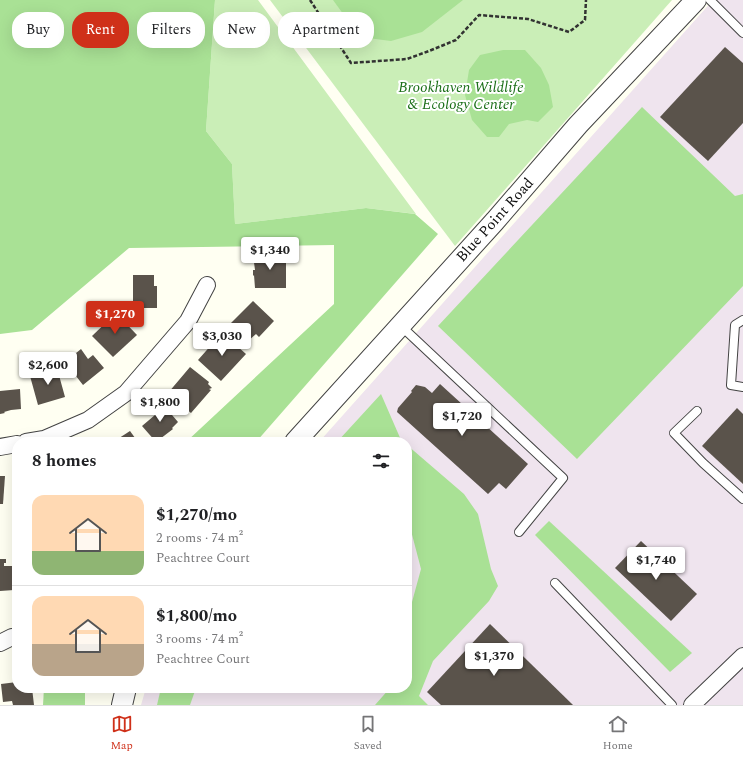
<!DOCTYPE html>
<html lang="en">
<head>
<meta charset="utf-8">
<style>
  :root { --surface:#fff; --page:#f2f2f2; --text:#202124; --muted:#757577; --line:#e0e0e0; --accent:#cf3019 }
  body { margin:0; font-family:Spectral,serif; background:var(--page); color:var(--text); height:100vh; display:flex; flex-direction:column; font-size:15px; white-space:nowrap }
  * { box-sizing:border-box; margin:0 }
  p { font-size:13px; color:var(--muted) }
  .icon { flex:none; width:22px; height:22px; fill:none; stroke:currentColor; stroke-width:2; stroke-linecap:round; stroke-linejoin:round }
  .map { position:relative; flex:1; overflow:hidden }
  .sheet { position:absolute; left:12px; top:437px; width:400px; height:256px; display:flex; flex-direction:column; background:var(--surface); border-radius:16px; box-shadow:0 4px 16px #0002 }
  .sheet>* { flex:none }
  .top-card { position:absolute; left:12px; top:12px; width:400px; height:36px; display:flex; gap:8px }
  .price { position:absolute; translate:-50% -34px; padding:0 9px; border-radius:4px; background:#fff; color:#222; font-size:13px; line-height:26px; filter:drop-shadow(0 1px 2px #0008) }
  .price::after { content:''; position:absolute; left:50%; top:24px; width:12px; height:9px; margin-left:-6px; background:inherit; clip-path:polygon(0 0,100% 0,50% 100%) }
  .price.current { background:var(--accent); color:#fff }
  ul { padding:0; list-style:none }
  li { display:flex; align-items:center; gap:12px; height:100px; padding:0 20px }
  li+li { border-top:1px solid var(--line) }
  li span { display:grid; place-items:center; flex:none; width:112px; height:80px; border-radius:12px; color:#555 }
  li>.icon { margin-inline-start:auto }
  span .icon { width:48px; height:48px; fill:#fffc; stroke-width:1 }
  li b { font-size:17px }
  h2 { display:flex; justify-content:space-between; align-items:center; height:48px; padding:0 20px; font-size:17px }
  .chip { padding:0 14px; border-radius:16px; background:var(--surface); box-shadow:0 4px 16px #0002; font-size:14px; line-height:36px }
  .chip.current { background:var(--accent); color:#fff }
  .menu { display:flex; justify-content:space-around; align-items:center; height:56px; border-top:1px solid var(--line); background:var(--surface); font-size:11px; color:var(--muted) }
  .menu a { display:grid; justify-items:center; gap:2px }
  .menu .current { color:var(--accent) }
  .map>svg:first-child { display:block }
  .industrial { fill:#efe4ee }
  .green { fill:#caeeb7 }
  .forest { fill:#a9e195 }
  .building { fill:#5a534b }
  .lines { fill:none; stroke-linecap:round; stroke-linejoin:round }
  .service-casing { stroke:#434343; stroke-width:10 }
  .minor-casing { stroke:#434343; stroke-width:18 }
  .tertiary-casing { stroke:#434343; stroke-width:22 }
  .path { stroke:#323232; stroke-width:2.5; stroke-dasharray:4 2; stroke-linecap:butt }
  .service { stroke:#fff; stroke-width:8 }
  .minor { stroke:#fff; stroke-width:16 }
  .tertiary { stroke:#fff; stroke-width:20 }
  .labels { text-anchor:middle; dominant-baseline:central; stroke-width:4; stroke-linejoin:round; paint-order:stroke }
  .park-label { font-size:15px; font-style:italic; fill:#1b6f18; stroke:#fff }
  .street-label { font-size:15px; fill:#101010; stroke:#fff }
</style>
</head>
<body>
<div class="map">
<svg width="743" height="705" viewBox="0 0 743 705">
  <rect width="100%" height="100%" fill="#fffff2"/>
  <path class="industrial" d="M713,0H743V705H141L146,688H407V442H319Z"/>
  <g class="green">
    <path d="M215,0H258L416,214L366,208L235,224L232,164L206,131Z"/>
    <path d="M270,0H672L455,246Z"/>
  </g>
  <g class="forest">
    <path d="M0,0H215L206,131L232,164L235,224L366,208L415,214L438,234L256,442H186L334,304V245L129,248L32,330L0,334Z"/>
    <path d="M333,0H463L422,32L391,41L360,37Z"/>
    <path d="M503,50H525L541,68L549,85L553,107L538,122L527,120L509,124L499,137H487L472,120L465,95L469,70L480,55Z"/>
    <path d="M642,107L735,196L743,194V286L577,459L438,326Z"/>
    <path d="M381,394L401,440L403,442H337Z"/>
    <path d="M407,445L464,494L478,514L491,569L498,586L489,601L433,661L419,696L428,705H375L390,688H407V668L409,665L407,662V605L412,602L421,569L409,523L407,521Z"/>
    <path d="M549,521L692,653L670,672L535,535Z"/>
    <path d="M44,688H85V705H43Z"/>
    <path d="M161,688H196L190,705H157Z"/>
  </g>
  <g class="building">
    <path d="M725,47L743,63V123L708,161L660,117Z"/>
    <path d="M286,254V288H255L254,275L253,276V270H255L253,255Z"/>
    <path d="M133,275H154V286H157V308H133Z"/>
    <path d="M253,301L274,321L259,337L256,334L248,341L243,336L242,338L229,325Z"/>
    <path d="M116,313L137,335L113,357L92,336Z"/>
    <path d="M221,334L227,340L228,338L246,354L221,381L198,360Z"/>
    <path d="M81,349L88,359L93,355L104,368L83,385L65,362Z"/>
    <path d="M190,367L209,382L208,384L212,388L209,389L211,390L191,413L168,393Z"/>
    <path d="M51,368H57L65,397L38,405L30,376L51,370Z"/>
    <path d="M440,384L528,464L506,489L499,483L488,494L397,412L398,408L412,392L411,391L416,385L425,387L432,393Z"/>
    <path d="M20,389L21,409L11,410L4,412L5,413L0,414V391Z"/>
    <path d="M161,402L178,422L172,428L173,429L156,442L142,426L155,415L151,410Z"/>
    <path d="M737,408L743,414V484L702,446Z"/>
    <path d="M130,431L138,442H113Z"/>
    <path d="M0,476H5L3,504H0Z"/>
    <path d="M641,541L697,594L671,621L615,568Z"/>
    <path d="M0,559H6V563H4V566H12L14,590L0,591Z"/>
    <path d="M490,624L573,705H441L427,692Z"/>
    <path d="M17,682V688H32L34,705H13L12,701L3,702L1,684Z"/>
  </g>
  <g class="lines">
    <defs>
      <g id="service">
        <path d="M710,0L743,33"/>
        <path d="M743,320L735,325L731,385L743,387"/>
        <path d="M401,326L563,478L519,532"/>
        <path d="M697,411L674,433L703,463L743,499"/>
        <path d="M555,583L672,705"/>
      </g>
      <g id="minor">
        <path d="M26,442L44,439L88,420L126,393L188,321L207,285"/>
        <path d="M0,447L17,444"/>
        <path d="M0,643L12,637"/>
        <path d="M692,705L743,656"/>
      </g>
      <g id="tertiary">
        <path d="M295,442L495,221L578,125L696,0"/>
        <path d="M122,705L126,688"/>
      </g>
    </defs>
    <use href="#service" class="service-casing"/>
    <use href="#minor" class="minor-casing"/>
    <use href="#tertiary" class="tertiary-casing"/>
    <path class="path" d="M310,0L351,63L407,59L429,51L456,40L479,15L528,19L569,32L585,20L586,0"/>
    <use href="#service" class="service"/>
    <use href="#minor" class="minor"/>
    <use href="#tertiary" class="tertiary"/>
  </g>
  <g class="labels">
    <g class="park-label">
      <text x="461" y="87">Brookhaven Wildlife<tspan x="461" dy="17">&amp; Ecology Center</tspan></text>
    </g>
    <g class="street-label">
      <text transform="translate(495 220) rotate(-48)">Blue Point Road</text>
    </g>
  </g>
</svg>
<b class="price" style="left:270px;top:271px">$1,340</b>
<b class="price current" style="left:115px;top:335px">$1,270</b>
<b class="price" style="left:222px;top:357px">$3,030</b>
<b class="price" style="left:48px;top:386px">$2,600</b>
<b class="price" style="left:160px;top:423px">$1,800</b>
<b class="price" style="left:462px;top:437px">$1,720</b>
<b class="price" style="left:656px;top:581px">$1,740</b>
<b class="price" style="left:494px;top:677px">$1,370</b>
<div class="top-card">
<a class="chip">Buy</a>
<a class="chip current">Rent</a>
<a class="chip">Filters</a>
<a class="chip">New</a>
<a class="chip">Apartment</a>
</div>
<section class="sheet">
<h2>8 homes<svg class="icon" aria-label="filters" viewBox="0 0 24 24"><path d="M4 7h16M4 17h16"/><circle cx="9" cy="7" r="2"/><circle cx="15" cy="17" r="2"/></svg></h2>
<ul>
<li><span style="background:linear-gradient(#ffd9b3 70%,#8fb573 0)"><svg class="icon" aria-label="home" viewBox="0 0 24 24"><path d="M3 11l9-7 9 7M6 9v11h12V9"/></svg></span><div><b>$1,270/mo</b><p>2 rooms · 74 m²</p><p>Peachtree Court</p></div></li>
<li><span style="background:linear-gradient(#ffd9b3 60%,#b9a48a 0)"><svg class="icon" aria-label="home" viewBox="0 0 24 24"><path d="M3 11l9-7 9 7M6 9v11h12V9"/></svg></span><div><b>$1,800/mo</b><p>3 rooms · 74 m²</p><p>Peachtree Court</p></div></li>
</ul>
</section>
</div>
<nav class="menu">
<a class="current"><svg class="icon" aria-label="map" viewBox="0 0 24 24"><path d="M3 6l6-2 6 2 6-2v14l-6 2-6-2-6 2zM9 4v14M15 6v14"/></svg>Map</a>
<a><svg class="icon" aria-label="saved" viewBox="0 0 24 24"><path d="M7 4h10v16l-5-4-5 4z"/></svg>Saved</a>
<a><svg class="icon" aria-label="home" viewBox="0 0 24 24"><path d="M3 11l9-7 9 7M6 9v11h12V9"/></svg>Home</a>
</nav>
</body>
</html>
